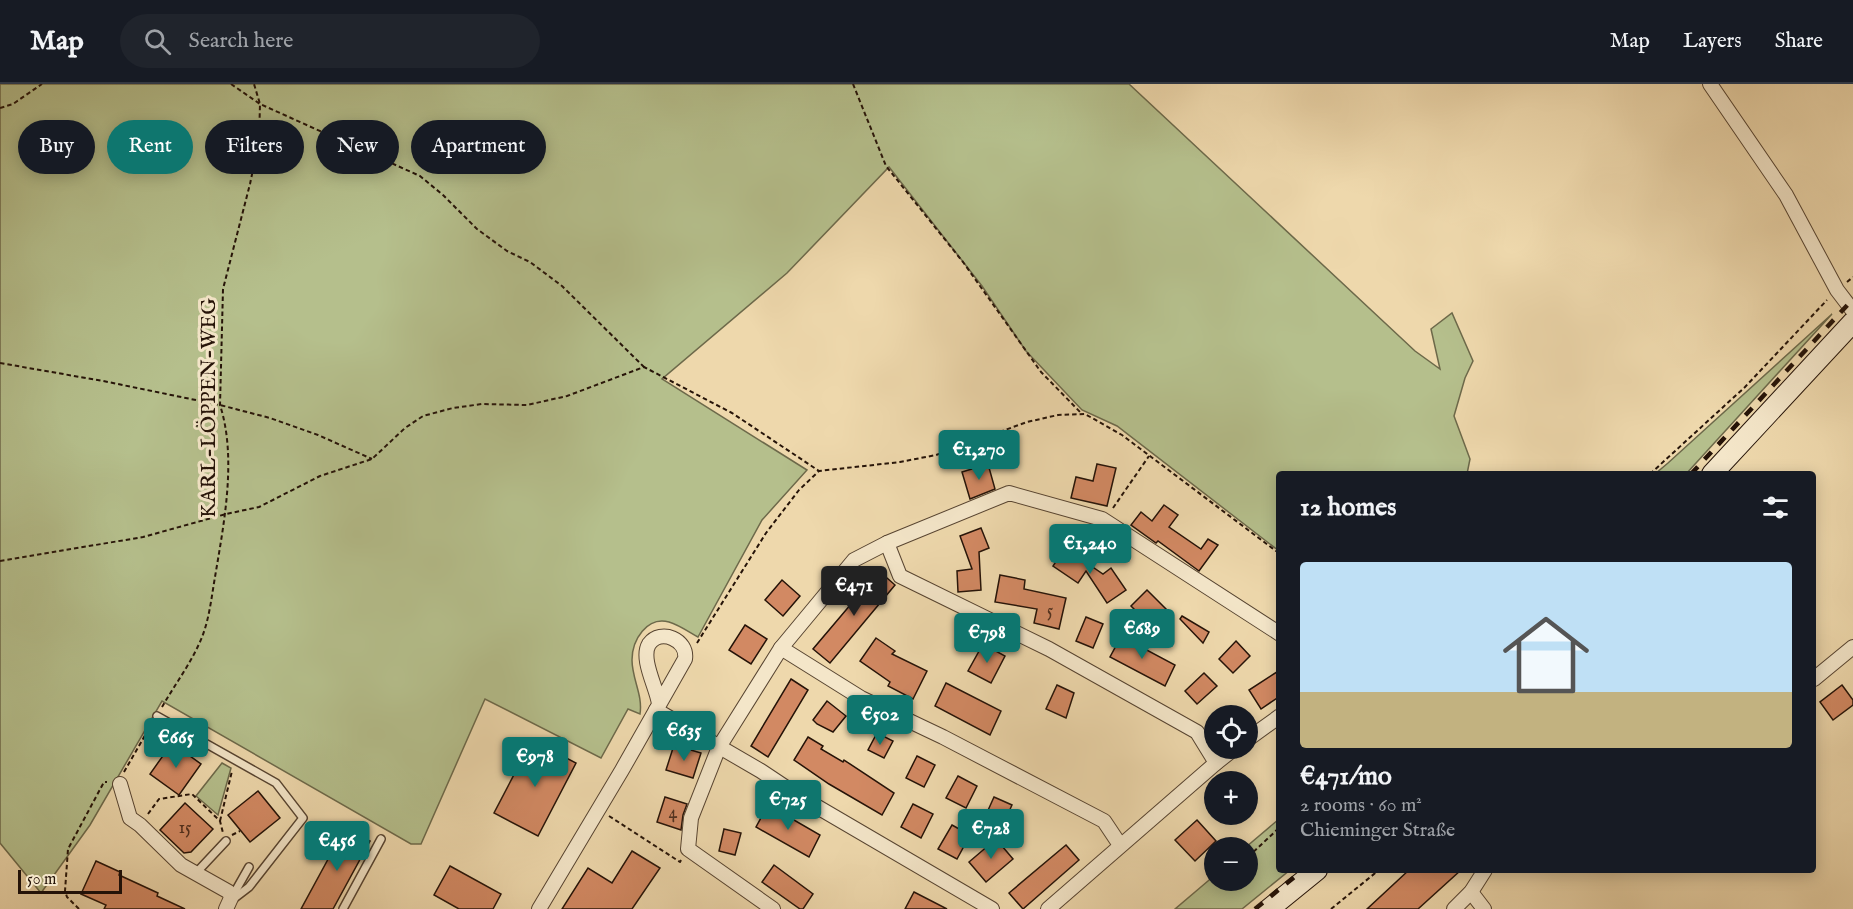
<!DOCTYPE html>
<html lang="en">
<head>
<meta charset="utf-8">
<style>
  :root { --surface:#171b24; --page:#20242c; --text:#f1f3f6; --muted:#9ea1a6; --line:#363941; --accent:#0f766e }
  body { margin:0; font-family:"IM FELL English",serif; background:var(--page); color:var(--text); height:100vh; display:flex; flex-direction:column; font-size:22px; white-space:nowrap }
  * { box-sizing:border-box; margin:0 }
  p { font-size:20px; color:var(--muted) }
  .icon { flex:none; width:33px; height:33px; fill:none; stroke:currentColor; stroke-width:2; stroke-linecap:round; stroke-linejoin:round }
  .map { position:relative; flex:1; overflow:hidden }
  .side { position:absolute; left:1276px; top:387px; width:540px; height:402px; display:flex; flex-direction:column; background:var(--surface); border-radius:6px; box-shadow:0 3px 15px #0003 }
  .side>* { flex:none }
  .guide { position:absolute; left:18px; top:36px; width:570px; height:54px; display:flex; gap:12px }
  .controls { position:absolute; left:1204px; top:621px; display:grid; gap:12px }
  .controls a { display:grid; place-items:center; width:54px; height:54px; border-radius:50%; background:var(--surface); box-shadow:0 3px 15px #0003; font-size:30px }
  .scale { position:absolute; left:18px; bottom:15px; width:104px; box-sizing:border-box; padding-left:6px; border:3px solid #251308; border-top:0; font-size:16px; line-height:21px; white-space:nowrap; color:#251308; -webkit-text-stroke:4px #f4e6c9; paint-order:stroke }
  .price { position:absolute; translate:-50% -51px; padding:0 14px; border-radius:6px; background:var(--accent); color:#fff; font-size:20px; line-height:39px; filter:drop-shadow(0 2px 3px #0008) }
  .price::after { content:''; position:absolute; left:50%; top:36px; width:18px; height:14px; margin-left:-9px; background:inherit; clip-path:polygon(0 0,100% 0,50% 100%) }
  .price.current { background:#222; color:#fff }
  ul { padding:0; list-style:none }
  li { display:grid; align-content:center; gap:12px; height:318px; padding:0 24px }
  li span { display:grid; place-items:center; height:186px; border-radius:6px; color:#555 }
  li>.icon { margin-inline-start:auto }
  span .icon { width:108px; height:108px; fill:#fffc; stroke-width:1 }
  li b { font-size:26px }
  h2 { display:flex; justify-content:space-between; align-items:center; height:72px; padding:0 24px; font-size:26px }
  .chip { padding:0 21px; border-radius:27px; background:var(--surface); box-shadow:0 3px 15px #0003; font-size:21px; line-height:54px }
  .chip.current { background:var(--accent); color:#fff }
  header { display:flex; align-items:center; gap:36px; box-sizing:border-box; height:84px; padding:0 30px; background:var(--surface); border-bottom:2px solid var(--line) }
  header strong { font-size:28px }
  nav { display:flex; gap:33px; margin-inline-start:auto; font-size:21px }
  .search { width:420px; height:54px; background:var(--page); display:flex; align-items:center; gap:15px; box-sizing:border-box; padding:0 21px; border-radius:33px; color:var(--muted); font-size:22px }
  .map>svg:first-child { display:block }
  .green { fill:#b5bf8c; stroke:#6d694a; stroke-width:1.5 }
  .building { fill:#d28963; stroke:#251308; stroke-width:1.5 }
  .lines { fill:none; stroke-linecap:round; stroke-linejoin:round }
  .lane-casing { stroke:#574431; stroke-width:10 }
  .street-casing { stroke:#574431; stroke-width:16 }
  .secondary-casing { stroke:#251308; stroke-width:22 }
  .path { stroke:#251308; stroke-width:2; stroke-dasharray:4.5 3; stroke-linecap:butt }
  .lane { stroke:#f4e6c9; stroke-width:7 }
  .street { stroke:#f4e6c9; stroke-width:14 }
  .secondary { stroke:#f4e6c9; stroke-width:20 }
  .rail { stroke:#251308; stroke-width:4.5; stroke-dasharray:10 10; stroke-linecap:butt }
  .labels { text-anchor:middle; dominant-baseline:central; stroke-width:6; stroke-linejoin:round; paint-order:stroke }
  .number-label { font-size:18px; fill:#50301f }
  .street-label { font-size:21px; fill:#251308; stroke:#f4e6c9 }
</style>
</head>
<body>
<header>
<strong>Map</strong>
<div class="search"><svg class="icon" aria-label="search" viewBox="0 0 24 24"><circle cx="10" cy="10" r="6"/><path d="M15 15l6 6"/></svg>Search here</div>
<nav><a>Map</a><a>Layers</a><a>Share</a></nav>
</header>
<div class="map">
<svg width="1853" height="825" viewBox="0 0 1853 825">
  <rect width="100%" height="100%" fill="#eed8ac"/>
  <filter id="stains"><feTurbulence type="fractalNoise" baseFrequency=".00333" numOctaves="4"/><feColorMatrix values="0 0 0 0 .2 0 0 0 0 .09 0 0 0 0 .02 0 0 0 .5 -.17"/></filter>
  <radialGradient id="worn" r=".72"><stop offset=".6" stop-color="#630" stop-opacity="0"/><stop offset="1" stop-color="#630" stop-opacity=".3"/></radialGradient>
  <g class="green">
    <path d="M0,0H1129L1415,267L1440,285L1431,245L1452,229L1473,277L1465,294L1454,332L1470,375L1467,390H1280L1279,467L1117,342L1082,326L1026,267L982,202L889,83L787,189L662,295L807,386L762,436L698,553C689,548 679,541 669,538C647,532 632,556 632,576C632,595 643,611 640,630L628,625L601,674L485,615L421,760H411L162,617L90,741L41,809L0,759Z"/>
    <path d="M1832,230L1686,390H1655L1668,379Z"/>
    <path d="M222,679L231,684L218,731L196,712Z"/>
    <path d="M1279,735L1280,786H1290L1242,825H1175L1215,791V796H1248V764L1246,763Z"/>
  </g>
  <g class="building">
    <path d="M988,380L995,405L970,415L962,388Z"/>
    <path d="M1097,380L1116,384L1107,422L1071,414L1076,393L1093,397Z"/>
    <path d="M1164,421L1178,431L1169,443L1201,465L1208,455L1218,461L1199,487L1158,457L1156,459L1131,441L1141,428L1152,437Z"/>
    <path d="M981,444L989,464L979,468L981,506L958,508L957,487L972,485L960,452Z"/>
    <path d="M1065,464L1103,490L1111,484L1126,506L1107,519L1086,487L1078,499L1053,482Z"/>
    <path d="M879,487L895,501L830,579L813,565Z"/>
    <path d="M1000,491L1025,496L1024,505L1066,514L1059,545L1034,539L1037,525L995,518Z"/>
    <path d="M782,496L800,512L783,532L765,516Z"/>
    <path d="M1147,506L1170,529L1154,545L1131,522Z"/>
    <path d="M1182,532L1209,548L1203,559L1180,535Z"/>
    <path d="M1086,533L1103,540L1093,564L1076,557Z"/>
    <path d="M745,541L767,555L751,580L729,566Z"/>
    <path d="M1123,549L1143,560L1141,563L1175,581L1165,602L1110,573Z"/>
    <path d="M876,554L895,567L892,570L927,587L913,615L888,602L890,598L860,577Z"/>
    <path d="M1236,557L1250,572L1233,589L1219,575Z"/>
    <path d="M983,560L1005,572L991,599L968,587Z"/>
    <path d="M1280,586V612L1261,625L1249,606Z"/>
    <path d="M1204,589L1217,602L1197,620L1185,607Z"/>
    <path d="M791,595L808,606L768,673L751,662Z"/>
    <path d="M946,599L1001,627L990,651L935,622Z"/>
    <path d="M1057,601L1074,609L1066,634L1046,625Z"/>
    <path d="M1842,601L1853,616V621L1833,636L1820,618Z"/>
    <path d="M827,617L846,632L833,648L817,640L813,636Z"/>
    <path d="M877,649L893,657L884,674L868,666Z"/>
    <path d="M808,653L823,662L821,665L843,678L844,676L894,709L882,731L829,700L794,676Z"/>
    <path d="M532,656L576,679L538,752L494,729Z"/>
    <path d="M172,659L201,680L179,711L150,690Z"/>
    <path d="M674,661L701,669L693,694L666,686Z"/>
    <path d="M917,672L935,681L924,703L906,694Z"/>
    <path d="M958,692L977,702L966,724L946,714Z"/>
    <path d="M258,707L280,734L250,758L228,731Z"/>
    <path d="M665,713L687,720L683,731L681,746L657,738Z"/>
    <path d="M994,713L1012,721L1003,741L985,733Z"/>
    <path d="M185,719L213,745L191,768L184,769L160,746Z"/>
    <path d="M913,720L933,730L921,754L901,743Z"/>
    <path d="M768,721L820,751L809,773L756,743Z"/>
    <path d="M1197,736L1216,757L1195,777L1175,756Z"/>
    <path d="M952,741L970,751L957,775L938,765Z"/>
    <path d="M345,744L370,757L333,825H301Z"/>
    <path d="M724,745L741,749L735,771L719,767Z"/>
    <path d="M996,755L1013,775L986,798L969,778Z"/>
    <path d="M1066,761L1079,776L1023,825L1009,809Z"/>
    <path d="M632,767L660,784L632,825H562L588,784L612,799Z"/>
    <path d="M96,777L120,788L119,791L158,809L157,812L185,825H104L106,821L81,810Z"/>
    <path d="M774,781L813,810L803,825H800L762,798Z"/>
    <path d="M450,782L501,810L493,825H459L434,811Z"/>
    <path d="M1409,786H1461L1418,825H1367Z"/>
    <path d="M914,808L947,825H905Z"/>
  </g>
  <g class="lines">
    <defs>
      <g id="lane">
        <path d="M157,632L276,699L303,734L249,803L232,816"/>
        <path d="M196,789L226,757"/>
        <path d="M232,813L249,783"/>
        <path d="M343,825L381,755"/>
      </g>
      <g id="street">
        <path d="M1710,0L1786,111L1837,206L1853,227"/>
        <path d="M887,459L900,492L1049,565L1197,648L1216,679"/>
        <path d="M781,564L861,614L943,653L1104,737L1120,761"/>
        <path d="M1814,595L1853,563"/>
        <path d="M656,626L761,687L797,711L992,825"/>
        <path d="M1248,655L1280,632"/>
        <path d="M120,700L130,734L140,741L181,781L229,808L231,814L226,825"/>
        <path d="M1471,808L1484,825"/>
        <path d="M539,825L622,686L685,575C688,556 661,544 649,560C640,575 657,604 659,620"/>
        <path d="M773,825L688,765L691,734L719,663L781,564L854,476L887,459L1009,409L1102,435L1280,550"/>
        <path d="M1048,825L1216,679L1235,664"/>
        <path d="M1454,825L1471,808L1485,786"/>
      </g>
      <g id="secondary">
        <path d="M1712,390L1853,238"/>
        <path d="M1269,825L1317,786"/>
      </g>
    </defs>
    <use href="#lane" class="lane-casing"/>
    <use href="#street" class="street-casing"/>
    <use href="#secondary" class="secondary-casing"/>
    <g class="path">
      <path d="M231,0L260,20L420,92L443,111L477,145L507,167L530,178L562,202L644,283"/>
      <path d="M853,0L886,82L963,178L1041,288L1082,330"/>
      <path d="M0,24L13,20L42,0"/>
      <path d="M1847,198L1853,193"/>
      <path d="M0,279L103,297L220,321L270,334L318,351L372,375"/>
      <path d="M1650,390L1745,303L1827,216"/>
      <path d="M1113,424L1149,372"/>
      <path d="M0,477L143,453L226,430L259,423L320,392L372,375L405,344L423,332L453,324L482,320L527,321L567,312L644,283L732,329L819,387"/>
      <path d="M697,559L766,449L799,406L819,387L900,378L936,371L1027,338L1058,331L1085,330L1122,351L1280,470"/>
      <path d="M162,623C174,602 189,582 199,560C209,539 211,516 215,493C224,439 237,374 220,321L223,205L250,100L259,57L260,20L254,0"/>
      <path d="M124,688L151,641"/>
      <path d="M148,730L159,715L192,710L220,737L223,749"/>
      <path d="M609,732L680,778L681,776"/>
      <path d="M220,737L232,687"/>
      <path d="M232,751L240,747"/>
      <path d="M1248,773L1280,743"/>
      <path d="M79,825L67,813L65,807L68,765L104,698H107"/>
      <path d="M1331,825L1379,786"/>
    </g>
    <use href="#lane" class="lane"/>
    <use href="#street" class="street"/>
    <use href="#secondary" class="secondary"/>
    <g class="rail">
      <path d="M1691,390L1853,215"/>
      <path d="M1255,825L1303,786"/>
    </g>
  </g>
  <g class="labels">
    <g class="number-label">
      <text x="1050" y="527">5</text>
      <text x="673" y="729">4</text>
      <text x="185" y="744">15</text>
    </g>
    <g class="street-label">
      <text transform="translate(209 324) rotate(-90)">KARL-LÖPPEN-WEG</text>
    </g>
  </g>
  <rect width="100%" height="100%" filter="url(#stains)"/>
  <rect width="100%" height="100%" fill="url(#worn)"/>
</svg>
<div class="controls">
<a><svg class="icon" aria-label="locate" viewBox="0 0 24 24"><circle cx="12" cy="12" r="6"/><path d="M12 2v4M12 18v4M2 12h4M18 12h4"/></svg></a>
<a>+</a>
<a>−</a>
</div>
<div class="scale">50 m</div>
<b class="price" style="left:979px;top:397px">€1,270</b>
<b class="price" style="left:1090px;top:491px">€1,240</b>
<b class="price current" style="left:854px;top:533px">€471</b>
<b class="price" style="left:1142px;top:576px">€689</b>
<b class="price" style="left:987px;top:580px">€798</b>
<b class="price" style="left:880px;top:662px">€502</b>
<b class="price" style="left:684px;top:678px">€635</b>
<b class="price" style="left:176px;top:685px">€665</b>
<b class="price" style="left:535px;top:704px">€978</b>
<b class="price" style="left:788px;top:747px">€725</b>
<b class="price" style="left:991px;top:776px">€728</b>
<b class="price" style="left:337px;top:788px">€456</b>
<div class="guide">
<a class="chip">Buy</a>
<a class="chip current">Rent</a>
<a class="chip">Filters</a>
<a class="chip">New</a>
<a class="chip">Apartment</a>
</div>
<section class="side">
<h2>12 homes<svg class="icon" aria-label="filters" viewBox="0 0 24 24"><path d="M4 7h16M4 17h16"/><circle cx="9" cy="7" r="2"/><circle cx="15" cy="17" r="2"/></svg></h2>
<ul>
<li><span style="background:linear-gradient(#bfe0f5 70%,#c2b280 0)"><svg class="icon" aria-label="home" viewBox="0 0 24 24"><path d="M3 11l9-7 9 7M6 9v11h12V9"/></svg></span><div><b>€471/mo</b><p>2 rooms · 60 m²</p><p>Chieminger Straße</p></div></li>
</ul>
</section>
</div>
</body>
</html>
